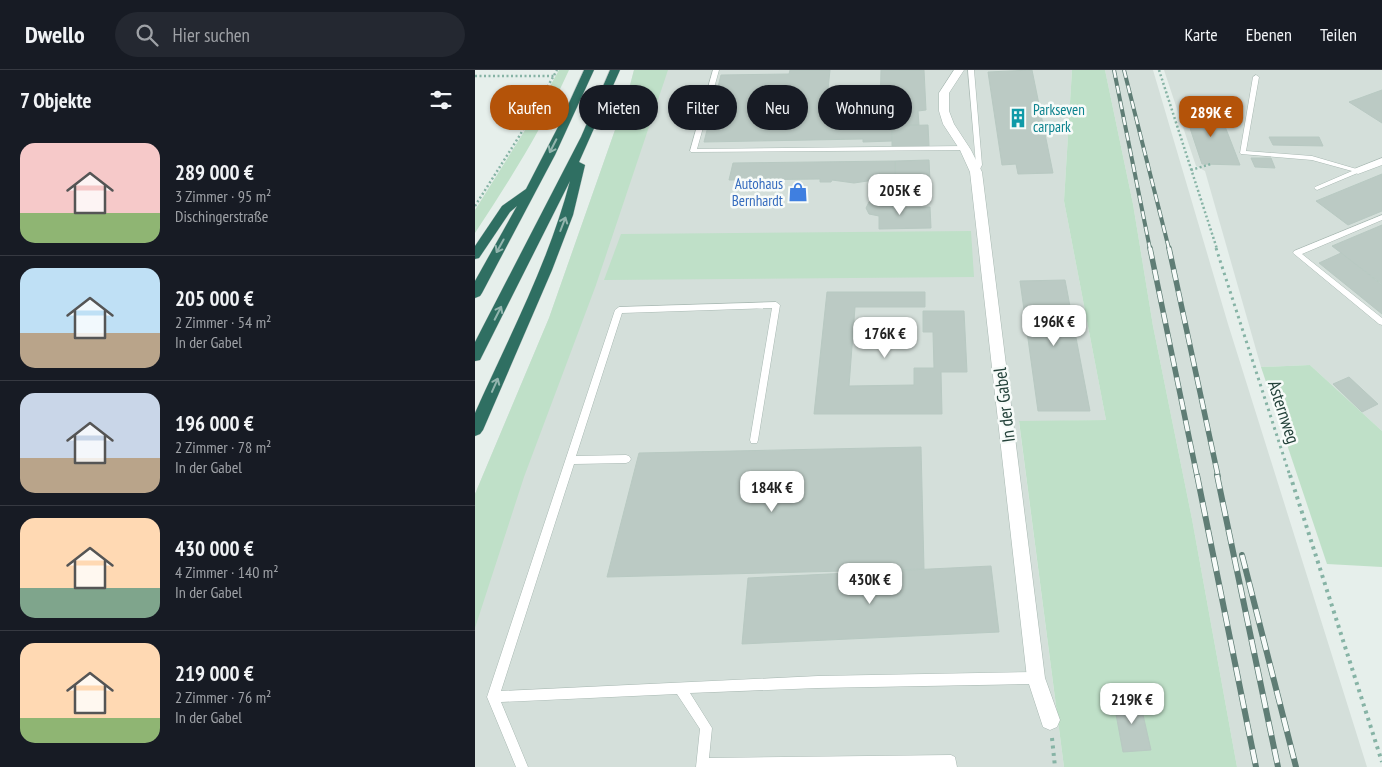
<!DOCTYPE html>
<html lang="de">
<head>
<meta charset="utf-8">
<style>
  :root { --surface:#171b24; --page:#242831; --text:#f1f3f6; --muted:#9ea1a6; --line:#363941; --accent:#b45309 }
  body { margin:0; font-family:"PT Sans Narrow",sans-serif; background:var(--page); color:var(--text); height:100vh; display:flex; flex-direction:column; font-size:19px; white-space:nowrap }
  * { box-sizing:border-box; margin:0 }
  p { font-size:16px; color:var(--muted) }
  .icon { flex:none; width:28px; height:28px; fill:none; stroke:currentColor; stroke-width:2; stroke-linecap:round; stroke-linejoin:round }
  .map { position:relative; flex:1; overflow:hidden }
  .drawer { display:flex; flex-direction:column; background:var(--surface); width:475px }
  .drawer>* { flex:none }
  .banner { position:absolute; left:15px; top:15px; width:475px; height:45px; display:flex; gap:10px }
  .price { position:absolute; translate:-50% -42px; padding:0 11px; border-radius:10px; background:#fff; color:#222; font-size:16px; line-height:32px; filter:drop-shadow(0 1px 2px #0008) }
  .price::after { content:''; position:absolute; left:50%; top:30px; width:15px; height:11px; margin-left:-8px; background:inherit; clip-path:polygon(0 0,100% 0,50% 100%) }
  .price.on { background:var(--accent); color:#fff }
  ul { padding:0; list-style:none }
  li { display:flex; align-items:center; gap:15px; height:125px; padding:0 20px }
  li+li { border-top:1px solid var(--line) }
  li span { display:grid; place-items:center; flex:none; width:140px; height:100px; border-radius:15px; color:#555 }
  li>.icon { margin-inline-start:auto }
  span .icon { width:60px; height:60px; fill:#fffc; stroke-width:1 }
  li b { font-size:21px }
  h2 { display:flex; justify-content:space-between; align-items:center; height:60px; padding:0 20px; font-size:21px }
  .tag { padding:0 18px; border-radius:22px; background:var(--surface); box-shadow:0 1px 4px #0004; font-size:18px; line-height:45px }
  .tag.on { background:var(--accent); color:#fff }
  header { display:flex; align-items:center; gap:30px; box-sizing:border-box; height:70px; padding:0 25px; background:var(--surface); border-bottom:1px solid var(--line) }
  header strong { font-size:24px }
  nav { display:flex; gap:28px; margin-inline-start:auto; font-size:18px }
  .search { width:350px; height:45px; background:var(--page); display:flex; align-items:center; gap:12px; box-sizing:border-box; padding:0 18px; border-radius:28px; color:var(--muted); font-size:19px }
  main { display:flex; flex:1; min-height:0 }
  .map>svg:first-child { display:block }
  .built { fill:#d4dfda }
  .green { fill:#bfe0c8 }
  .building { fill:#bbcac4; stroke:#b8c9c2 }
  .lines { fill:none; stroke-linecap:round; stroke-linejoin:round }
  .lane-casing { stroke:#a8b8b2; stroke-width:1 }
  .street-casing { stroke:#a8b8b2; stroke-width:1 }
  .highway-casing { stroke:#c2cac8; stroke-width:1 }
  .path-far2 { stroke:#86b3a5; stroke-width:2.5; stroke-dasharray:2 2.5; stroke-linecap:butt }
  .path-far1 { stroke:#86b3a5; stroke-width:3; stroke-dasharray:2.5 4; stroke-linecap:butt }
  .path { stroke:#86b3a5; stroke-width:4; stroke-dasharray:3 4.5; stroke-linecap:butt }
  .lane { fill:#fff; fill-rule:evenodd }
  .street { fill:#fff; fill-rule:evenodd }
  .highway { fill:#2f6f62; fill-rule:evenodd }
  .rail-far2-casing { stroke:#5f7d75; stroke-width:4 }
  .rail-far1-casing { stroke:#5f7d75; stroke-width:5.5 }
  .rail-casing { stroke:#5f7d75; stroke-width:6 }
  .rail-far2 { stroke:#f7fbf9; stroke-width:2.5; stroke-dasharray:8; stroke-linecap:butt }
  .rail-far1 { stroke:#f7fbf9; stroke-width:4; stroke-dasharray:11; stroke-linecap:butt }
  .rail { stroke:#f7fbf9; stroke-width:4.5; stroke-dasharray:14; stroke-linecap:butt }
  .oneway { stroke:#93b5ae }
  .labels { text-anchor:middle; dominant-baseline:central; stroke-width:5; stroke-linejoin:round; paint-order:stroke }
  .far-culture-label { font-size:15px; fill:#0d838f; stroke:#f7fbf9; text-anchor:start }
  .far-shop-label { font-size:15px; fill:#366cbe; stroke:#f7fbf9; text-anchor:end }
  .street-label { font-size:18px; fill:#24423a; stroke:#f7fbf9 }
</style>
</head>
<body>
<header>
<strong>Dwello</strong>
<div class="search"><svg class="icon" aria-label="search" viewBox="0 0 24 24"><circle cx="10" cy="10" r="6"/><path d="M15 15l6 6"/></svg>Hier suchen</div>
<nav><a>Karte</a><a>Ebenen</a><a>Teilen</a></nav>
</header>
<main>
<section class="drawer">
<h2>7 Objekte<svg class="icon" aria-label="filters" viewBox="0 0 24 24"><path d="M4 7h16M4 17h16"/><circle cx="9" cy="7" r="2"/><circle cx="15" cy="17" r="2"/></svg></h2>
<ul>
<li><span style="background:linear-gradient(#f6c9c9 70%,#8fb573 0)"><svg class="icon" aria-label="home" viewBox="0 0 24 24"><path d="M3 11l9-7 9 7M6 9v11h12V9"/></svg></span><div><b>289 000 €</b><p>3 Zimmer · 95 m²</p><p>Dischingerstraße</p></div></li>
<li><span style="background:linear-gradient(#bfe0f5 65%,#b9a48a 0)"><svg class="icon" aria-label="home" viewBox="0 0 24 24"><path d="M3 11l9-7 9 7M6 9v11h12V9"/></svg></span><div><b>205 000 €</b><p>2 Zimmer · 54 m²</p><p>In der Gabel</p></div></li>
<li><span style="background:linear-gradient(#c9d6e8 65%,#b9a48a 0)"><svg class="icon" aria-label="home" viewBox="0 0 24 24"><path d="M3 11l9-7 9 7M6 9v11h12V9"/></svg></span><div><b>196 000 €</b><p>2 Zimmer · 78 m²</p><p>In der Gabel</p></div></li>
<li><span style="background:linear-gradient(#ffd9b3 70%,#7fa58c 0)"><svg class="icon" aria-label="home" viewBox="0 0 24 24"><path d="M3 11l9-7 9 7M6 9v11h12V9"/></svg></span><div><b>430 000 €</b><p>4 Zimmer · 140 m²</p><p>In der Gabel</p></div></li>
<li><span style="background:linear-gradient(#ffd9b3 75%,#8fb573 0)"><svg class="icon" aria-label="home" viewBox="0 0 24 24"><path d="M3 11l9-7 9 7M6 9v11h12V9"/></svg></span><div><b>219 000 €</b><p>2 Zimmer · 76 m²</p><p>In der Gabel</p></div></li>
</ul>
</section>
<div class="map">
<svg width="907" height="697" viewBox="0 0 907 697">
  <rect width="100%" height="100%" fill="#e6efeb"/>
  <g class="built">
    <path d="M159,0H597L589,131L631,350L544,352L589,697H0V424L74,248L153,23Z"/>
    <path d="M630,0H678L753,254L892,697H762L717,449L678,256L658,134Z"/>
    <path d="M689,0H907V361L835,295L786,297L730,101L721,96Z"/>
  </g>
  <g class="green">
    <path d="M84,0H94C68,57 35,110 0,163V140L52,57Z"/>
    <path d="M159,0H193L121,215L49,407L0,558V424L74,248L153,23Z"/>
    <path d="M597,0H630L658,134L678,256L717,449L762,697H589L544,351L631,350L589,131Z"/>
    <path d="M496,161L499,207L129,210L146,164Z"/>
    <path d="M835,295L907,361V497L852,494L786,297Z"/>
  </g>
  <g class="building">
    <path d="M315,0H355L351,39L405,38L406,0H449L451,40L443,41L444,55L417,56V71L388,72V69L229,72L246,5L314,4Z"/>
    <path d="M557,0L578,103L543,104L541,94L527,95L513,2Z"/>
    <path d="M907,20V53L874,32Z"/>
    <path d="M709,40L744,41L765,95L727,94Z"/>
    <path d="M453,55L454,76H417V56Z"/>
    <path d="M794,67H844L848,76L798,75Z"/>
    <path d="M776,88H796L800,98L780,97Z"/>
    <path d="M454,90L455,111H420V91Z"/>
    <path d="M420,91V111L399,110L379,113L357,110L356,112H345V109L254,110L258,93Z"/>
    <path d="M907,104V141L873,155L841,131Z"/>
    <path d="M410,129L418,135L417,138L455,137L456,158L404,159V146L394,144L391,138L394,132Z"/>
    <path d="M907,155V214L857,176Z"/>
    <path d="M866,183L907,215V244L844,193Z"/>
    <path d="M590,210L615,341H563L545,211Z"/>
    <path d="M352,222H450V237H380L374,316L439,315V298H459L458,262H448V241H489L492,302H466L467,344H339Z"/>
    <path d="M874,307L903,334L887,342L858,314Z"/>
    <path d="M446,377L449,499L132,507L164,383Z"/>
    <path d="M516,496L524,562L267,574L273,508Z"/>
    <path d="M664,627L676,680L648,682L638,628Z"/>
  </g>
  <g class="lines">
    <defs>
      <g id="lane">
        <path d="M238,0H244L222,79L490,76L493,78L490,80L216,82L215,81Z"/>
        <path d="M493,0H499L507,95L503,103L501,104L498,102L501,95Z"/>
        <path d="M781,5L784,7L771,81L837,86L885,100V102L842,120L839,118L840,117L877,101L837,90L766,84L765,83L778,7Z"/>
        <path d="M907,145V150L827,184L907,248V255L904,254L818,183L819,181Z"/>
        <path d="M301,232L305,235L283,370L282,373H276L275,370L297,238L147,243L101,386L151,385L154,386L156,389L154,392L151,393L99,394L26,621L343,606L561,602L565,604L567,608L565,612L561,614L343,618L215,623L237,658L234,688L476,685L480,687L482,697H221L225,659L202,624L26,632L53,697H41L12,627L140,240L144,237Z"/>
      </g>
      <g id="street">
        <path d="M479,0H489L474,23V41L479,54L496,80L507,102L570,608L585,650L582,657L575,660L568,657L552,608L495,102L485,80L468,54L464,41V23Z"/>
        <path d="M907,88V95L883,104L877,101L879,99Z"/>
      </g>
      <g id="highway">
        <path d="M109,0H119L80,85L7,223L5,226L0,228V211L42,136L35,142L4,188L0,189V176L27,136L51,119L83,57Z"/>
        <path d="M135,0H145L104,92L110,95L98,145L77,200L8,360L5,364L0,366V343C34,267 74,192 95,111L7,286L5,290L0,291V272L106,67Z"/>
      </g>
    </defs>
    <use href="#lane" class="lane-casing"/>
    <use href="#street" class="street-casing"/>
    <use href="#highway" class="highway-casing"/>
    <g class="path-far2">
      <path d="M684,0L742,179"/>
      <path d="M0,6H79"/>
      <path d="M716,100L736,94"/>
      <path d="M0,136L45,65L82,0"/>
    </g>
    <path class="path-far1" d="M741,178L815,406"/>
    <g class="path">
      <path d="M815,405L907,692"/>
      <path d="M577,668L580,697"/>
    </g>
    <use href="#lane" class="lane"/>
    <use href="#street" class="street"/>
    <use href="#highway" class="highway"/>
    <defs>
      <g id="rail-far2">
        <path d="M639,0L675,179"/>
        <path d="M649,0L694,179"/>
      </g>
      <g id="rail-far1">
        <path d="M675,178L722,406"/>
        <path d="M694,178L743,406"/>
      </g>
      <g id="rail">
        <path d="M722,405L781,697"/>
        <path d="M742,405L803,697"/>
        <path d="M767,485L821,697"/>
      </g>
    </defs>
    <use href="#rail-far2" class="rail-far2-casing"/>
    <use href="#rail-far1" class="rail-far1-casing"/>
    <use href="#rail" class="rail-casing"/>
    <use href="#rail-far2" class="rail-far2"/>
    <use href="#rail-far1" class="rail-far1"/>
    <use href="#rail" class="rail"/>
  </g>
  <defs><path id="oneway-shaft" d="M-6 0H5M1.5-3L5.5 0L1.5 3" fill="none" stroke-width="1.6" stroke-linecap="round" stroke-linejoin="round" transform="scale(1.25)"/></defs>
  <g class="oneway">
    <use href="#oneway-shaft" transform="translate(78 76) rotate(117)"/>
    <use href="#oneway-shaft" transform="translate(88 154) rotate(-69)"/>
    <use href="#oneway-shaft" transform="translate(25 176) rotate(119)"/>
    <use href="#oneway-shaft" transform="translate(23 243) rotate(-63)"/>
    <use href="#oneway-shaft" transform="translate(20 315) rotate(-66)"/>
  </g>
  <defs>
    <symbol id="building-bare" viewBox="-9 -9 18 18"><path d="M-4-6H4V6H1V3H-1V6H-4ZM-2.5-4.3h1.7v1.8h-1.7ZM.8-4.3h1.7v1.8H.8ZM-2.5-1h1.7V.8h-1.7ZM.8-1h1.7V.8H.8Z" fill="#0f9aa8" stroke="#f7fbf9" stroke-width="2.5" paint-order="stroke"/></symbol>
    <symbol id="shop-bare" viewBox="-9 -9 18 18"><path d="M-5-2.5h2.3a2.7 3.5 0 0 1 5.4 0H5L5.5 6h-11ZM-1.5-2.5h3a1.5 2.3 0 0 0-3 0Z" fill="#3f7fe0" stroke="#f7fbf9" stroke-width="2.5" paint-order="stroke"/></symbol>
  </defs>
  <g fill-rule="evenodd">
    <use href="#building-bare" x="529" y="34" width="28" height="28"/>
    <use href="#shop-bare" x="309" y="108" width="28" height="28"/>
  </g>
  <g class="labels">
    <g class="far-culture-label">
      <text x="558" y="39">Parkseven<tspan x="558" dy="17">carpark</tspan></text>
    </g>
    <g class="far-shop-label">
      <text x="308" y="113">Autohaus<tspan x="308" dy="17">Bernhardt</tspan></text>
    </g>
    <g class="street-label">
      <text transform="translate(529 335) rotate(-97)">In der Gabel</text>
      <text transform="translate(809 342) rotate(72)">Asternweg</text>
    </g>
  </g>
</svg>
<b class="price on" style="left:736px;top:68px">289K €</b>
<b class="price" style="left:425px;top:146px">205K €</b>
<b class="price" style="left:579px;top:277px">196K €</b>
<b class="price" style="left:410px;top:289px">176K €</b>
<b class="price" style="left:297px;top:443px">184K €</b>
<b class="price" style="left:395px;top:535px">430K €</b>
<b class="price" style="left:657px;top:655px">219K €</b>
<div class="banner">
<a class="tag on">Kaufen</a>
<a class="tag">Mieten</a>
<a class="tag">Filter</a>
<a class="tag">Neu</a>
<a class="tag">Wohnung</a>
</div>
</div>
</main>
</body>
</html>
